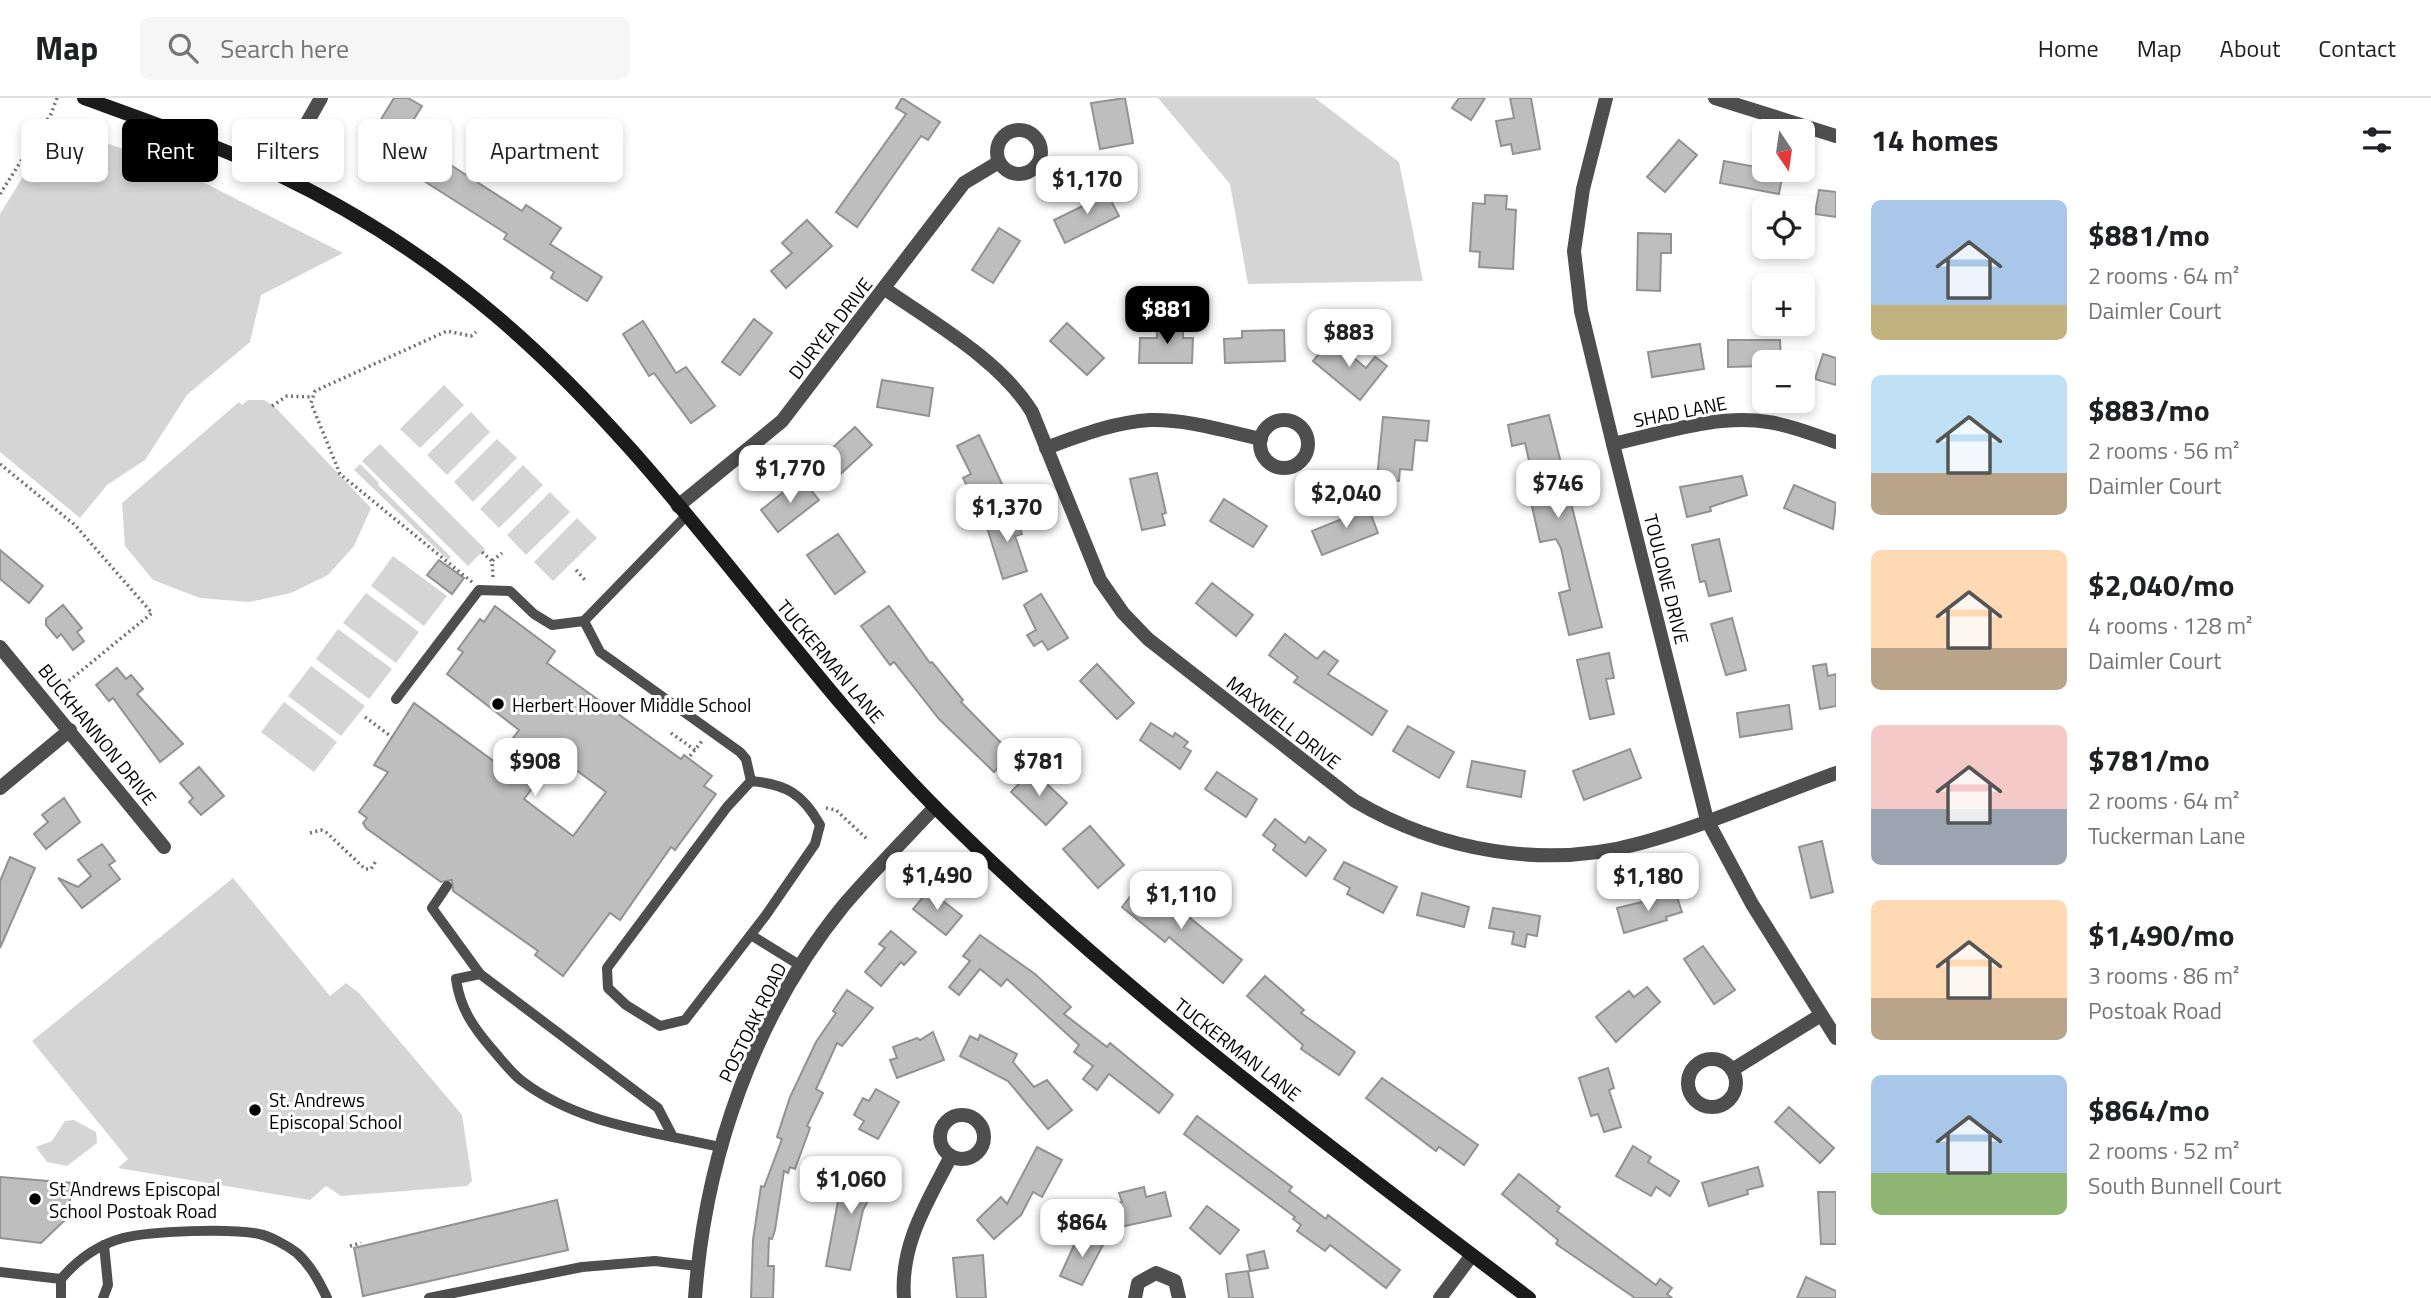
<!DOCTYPE html>
<html lang="en">
<head>
<meta charset="utf-8">
<style>
  :root { --surface:#fff; --page:#f6f6f6; --text:#202124; --muted:#757577; --line:#e0e0e0; --accent:#000 }
  body { margin:0; font-family:"Titillium Web",sans-serif; background:var(--page); color:var(--text); height:100vh; display:flex; flex-direction:column; font-size:26px; white-space:nowrap }
  * { box-sizing:border-box; margin:0 }
  p { font-size:23px; color:var(--muted) }
  .icon { flex:none; width:38px; height:38px; fill:none; stroke:currentColor; stroke-width:2; stroke-linecap:round; stroke-linejoin:round }
  .map { position:relative; flex:1; overflow:hidden }
  .side { display:flex; flex-direction:column; background:var(--surface); width:595px }
  .side>* { flex:none }
  .hud { position:absolute; left:21px; top:21px; width:665px; height:63px; display:flex; gap:14px }
  .needle { width:46px; rotate:167deg }
  .buttons { position:absolute; left:1752px; top:21px; display:grid; gap:14px }
  .buttons a { display:grid; place-items:center; width:63px; height:63px; border-radius:10px; background:var(--surface); box-shadow:0 4px 10px #0003; font-size:35px }
  .price { position:absolute; translate:-50% -60px; padding:0 16px; border-radius:14px; background:#fff; color:#222; font-size:23px; line-height:46px; filter:drop-shadow(0 2px 4px #0008) }
  .price::after { content:''; position:absolute; left:50%; top:42px; width:21px; height:16px; margin-left:-10px; background:inherit; clip-path:polygon(0 0,100% 0,50% 100%) }
  .price.selected { background:var(--accent); color:#fff }
  ul { padding:0; list-style:none }
  li { display:flex; align-items:center; gap:21px; height:175px; padding:0 35px }
  li span { display:grid; place-items:center; flex:none; width:196px; height:140px; border-radius:10px; color:#555 }
  li>.icon { margin-inline-start:auto }
  span .icon { width:84px; height:84px; fill:#fffc; stroke-width:1 }
  li b { font-size:30px }
  h2 { display:flex; justify-content:space-between; align-items:center; height:84px; padding:0 35px; font-size:30px }
  .chip { padding:0 24px; border-radius:10px; background:var(--surface); box-shadow:0 4px 10px #0003; font-size:24px; line-height:63px }
  .chip.selected { background:var(--accent); color:#fff }
  header { display:flex; align-items:center; gap:42px; box-sizing:border-box; height:98px; padding:0 35px; background:var(--surface); border-bottom:2px solid var(--line) }
  header strong { font-size:33px }
  nav { display:flex; gap:38px; margin-inline-start:auto; font-size:24px }
  .search { width:490px; height:63px; background:var(--page); display:flex; align-items:center; gap:18px; box-sizing:border-box; padding:0 24px; border-radius:10px; color:var(--muted); font-size:26px }
  main { display:flex; flex:1; min-height:0 }
  .map>svg:first-child { display:block }
  .green { fill:#d5d5d5 }
  .building { fill:#bebebe; stroke:#929292; stroke-width:2; fill-rule:evenodd }
  .lines { fill:none; stroke-linecap:round; stroke-linejoin:round }
  .path { stroke:#707070; stroke-width:3.5; stroke-dasharray:2 3.5; stroke-linecap:butt }
  .service { stroke:#4e4e4e; stroke-width:10 }
  .minor { stroke:#4e4e4e; stroke-width:14 }
  .tertiary { stroke:#4e4e4e; stroke-width:14 }
  .secondary { stroke:#1b1b1b; stroke-width:14 }
  .poi-dot { fill:#000; stroke:#fff; stroke-width:2.5 }
  .labels { text-anchor:middle; dominant-baseline:central; stroke-width:6; stroke-linejoin:round; paint-order:stroke }
  .street-label { font-size:19px; fill:#000; stroke:#fff }
  .poi-label { font-size:19px; fill:#000; stroke:#fff; text-anchor:start }
</style>
</head>
<body>
<header>
<strong>Map</strong>
<div class="search"><svg class="icon" aria-label="search" viewBox="0 0 24 24"><circle cx="10" cy="10" r="6"/><path d="M15 15l6 6"/></svg>Search here</div>
<nav><a>Home</a><a>Map</a><a>About</a><a>Contact</a></nav>
</header>
<main>
<div class="map">
<svg width="1836" height="1200" viewBox="0 0 1836 1200">
  <rect width="100%" height="100%" fill="#fff"/>
  <g class="green">
    <path d="M1158,0H1315L1399,64L1423,183L1248,186L1230,86Z"/>
    <path d="M55,27L169,67L343,155L261,197L250,244L187,297L145,362L107,387L80,420L0,354V116Z"/>
    <path d="M444,287L464,307L420,350L400,331Z"/>
    <path d="M248,302H264L274,308L371,410L354,448L328,477L291,495L249,504L200,500L153,482L125,448L122,405L239,304L242,307Z"/>
    <path d="M471,314L490,334L447,377L427,357Z"/>
    <path d="M497,341L517,360L473,404L454,384Z"/>
    <path d="M380,346L485,451L468,468L362,363Z"/>
    <path d="M360,366L379,385L378,387L451,459L448,462L354,372Z"/>
    <path d="M523,367L543,387L499,430L480,411Z"/>
    <path d="M550,394L570,414L526,457L507,437Z"/>
    <path d="M577,420L597,440L553,483L534,464Z"/>
    <path d="M393,458L447,498L424,528L371,488Z"/>
    <path d="M366,495L419,534L396,565L343,525Z"/>
    <path d="M338,531L392,571L369,601L316,561Z"/>
    <path d="M311,568L365,608L341,638L288,598Z"/>
    <path d="M284,604L337,644L314,674L261,634Z"/>
    <path d="M233,780L330,898L346,885L359,895L462,1017L472,1083L467,1088L341,1098L326,1088L310,1102L118,1070L128,1061L32,943Z"/>
    <path d="M74,1022L96,1034L97,1045L67,1068L47,1064L36,1049L52,1043L65,1023Z"/>
  </g>
  <g class="building">
    <path d="M394,0H408L422,8L404,37L522,113L526,107L561,130L550,146L602,179L587,203L551,180L554,174L504,141L507,136L366,46Z"/>
    <path d="M902,0L940,24L928,42L921,38L857,129L836,114L906,16L896,10Z"/>
    <path d="M1125,0L1133,45L1100,51L1091,5Z"/>
    <path d="M1459,0H1485L1471,22L1452,10Z"/>
    <path d="M1510,0H1531L1540,51L1513,56L1511,46L1501,48L1496,23L1514,20Z"/>
    <path d="M1679,42L1697,57L1665,94L1647,79Z"/>
    <path d="M1724,63L1783,74L1779,96L1720,85Z"/>
    <path d="M1104,89L1119,118L1065,145L1054,122L1085,107L1082,100Z"/>
    <path d="M1819,92L1836,94V119L1815,116Z"/>
    <path d="M1485,97L1507,98L1506,111L1516,112L1513,171L1479,169L1480,154L1470,153L1473,105L1485,106Z"/>
    <path d="M807,122L832,148L786,190L771,173L792,155L782,145Z"/>
    <path d="M999,130L1020,143L993,185L972,172Z"/>
    <path d="M1638,135L1671,136V155H1661L1660,193L1637,192Z"/>
    <path d="M754,221L772,235L740,277L722,264Z"/>
    <path d="M643,223L676,275L686,269L715,308L691,325L654,275L649,278L623,236Z"/>
    <path d="M1067,225L1104,260L1087,277L1050,243Z"/>
    <path d="M1157,225H1183V240H1193L1192,265H1139L1140,240H1157Z"/>
    <path d="M1284,232L1285,263L1225,265L1224,241L1242,240V233Z"/>
    <path d="M1331,241L1366,270L1375,259L1387,268L1360,302L1313,263Z"/>
    <path d="M1728,242H1780L1781,264H1764V268L1728,269Z"/>
    <path d="M1700,246L1704,271L1652,279L1648,254Z"/>
    <path d="M1823,256L1836,260V287L1815,281Z"/>
    <path d="M882,282L933,290L929,318L877,309Z"/>
    <path d="M1549,317L1602,529L1569,537L1559,495L1570,492L1561,450L1556,441L1540,444L1531,404L1538,402L1525,345L1512,348L1508,327Z"/>
    <path d="M1383,319L1429,323L1427,343L1415,342L1412,372L1400,371L1399,383L1377,381Z"/>
    <path d="M855,329L872,347L834,382L817,364Z"/>
    <path d="M979,337L1002,386L980,397L976,389L969,392L963,380L971,376L957,348Z"/>
    <path d="M1157,375L1166,415L1162,416L1165,427L1142,432L1130,381Z"/>
    <path d="M1742,378L1747,397L1710,409L1711,413L1687,419L1680,389Z"/>
    <path d="M801,380L819,402L778,434L761,412Z"/>
    <path d="M1794,387L1836,405L1833,431L1784,410Z"/>
    <path d="M1224,401L1267,428L1253,449L1210,423Z"/>
    <path d="M1366,404L1378,435L1322,457L1312,433L1347,419L1344,412Z"/>
    <path d="M1015,414L1022,436L1015,438L1027,473L1003,481L985,423Z"/>
    <path d="M838,436L865,474L835,496L807,457Z"/>
    <path d="M1719,441L1731,493L1709,498L1705,483L1700,484L1692,447Z"/>
    <path d="M0,452L43,488L29,505L0,481Z"/>
    <path d="M439,462L464,480L452,496L427,477Z"/>
    <path d="M1212,485L1253,517L1236,538L1196,505Z"/>
    <path d="M1041,496L1068,540L1048,552L1042,543L1034,548L1027,537L1036,532L1024,507Z"/>
    <path d="M63,507L82,530L77,534L84,543L73,552L61,536L57,540L46,527V521Z"/>
    <path d="M495,508L555,553L547,565L681,661L684,657L712,678L704,688L716,696L675,752L671,749L620,822L610,815L563,878L535,857L538,853L453,793L452,782L441,784L366,730L363,725L367,720L359,714L388,674L374,667L414,605L495,664L519,632L447,576L463,554L458,551L480,521L484,524ZM557,658L606,694L573,738L524,701Z"/>
    <path d="M889,508L930,565L932,564L963,602L961,604L1012,656L994,674L939,621L894,564L890,567L861,528Z"/>
    <path d="M1732,520L1746,572L1726,577L1711,526Z"/>
    <path d="M1285,536L1317,561L1324,553L1338,563L1328,576L1387,613L1372,637L1294,584L1298,579L1269,557Z"/>
    <path d="M1609,555L1614,580L1606,581L1614,616L1590,621L1577,562Z"/>
    <path d="M1097,566L1134,605L1117,621L1080,583Z"/>
    <path d="M1826,566L1828,578L1836,576V608L1820,611L1813,568Z"/>
    <path d="M117,570L126,581L131,577L143,591L137,596L183,646L160,664L113,600L109,603L96,587Z"/>
    <path d="M1789,607L1792,631L1740,639L1737,615Z"/>
    <path d="M1151,625L1173,639L1175,635L1188,644L1184,649L1191,653L1180,671L1140,642Z"/>
    <path d="M1408,628L1454,654L1439,680L1393,653Z"/>
    <path d="M1630,651L1641,680L1584,702L1573,673Z"/>
    <path d="M1472,663L1525,673L1521,699L1467,689Z"/>
    <path d="M199,669L224,698L201,717L189,704L193,700L180,685Z"/>
    <path d="M1032,672L1067,705L1046,727L1011,694Z"/>
    <path d="M1217,674L1257,701L1246,719L1205,691Z"/>
    <path d="M64,700L80,724L46,751L34,736L48,724L42,717Z"/>
    <path d="M1275,721L1305,745L1309,739L1326,752L1306,778L1273,752L1276,747L1263,737Z"/>
    <path d="M1090,728L1124,767L1098,790L1063,751Z"/>
    <path d="M1822,743L1833,794L1811,800L1799,749Z"/>
    <path d="M102,746L115,763L109,767L120,781L82,810L58,780L78,789L91,778L78,762Z"/>
    <path d="M10,759L35,770L0,850V783Z"/>
    <path d="M1344,764L1397,789L1383,815L1347,796L1350,790L1334,781Z"/>
    <path d="M1143,782L1242,862L1223,885L1169,839L1165,844L1122,809Z"/>
    <path d="M929,792L962,818L946,837L913,811Z"/>
    <path d="M1422,795L1469,809L1464,829L1417,817Z"/>
    <path d="M1676,796L1682,814L1666,819L1667,822L1624,835L1617,810Z"/>
    <path d="M1493,810L1540,818L1537,838L1527,836L1525,849L1512,846L1514,834L1489,830Z"/>
    <path d="M891,833L916,854L904,867L901,864L881,888L865,874L885,850L879,846Z"/>
    <path d="M980,837L1035,876L1071,909L1064,916L1107,949L1110,945L1173,997L1159,1015L1109,976L1097,992L1083,981L1093,968L1074,954L1079,947L1007,881L1001,888L980,871L959,897L949,889L970,863L963,858Z"/>
    <path d="M1703,848L1735,892L1714,906L1684,861Z"/>
    <path d="M1265,878L1304,912L1301,915L1355,954L1339,977L1301,951L1303,947L1247,898Z"/>
    <path d="M1647,889L1660,904L1616,944L1596,919L1629,893L1634,899Z"/>
    <path d="M847,892L873,910L842,948L837,945L816,991L823,995L807,1028L810,1030L795,1071L790,1069L788,1075L784,1073L775,1132L772,1141L769,1140L768,1168H774L773,1200H751L753,1142L761,1088L764,1089L782,1041L777,1039L790,999L816,944L836,915L833,913Z"/>
    <path d="M933,934L944,962L897,980L890,962L897,960L893,949L917,940L920,942Z"/>
    <path d="M980,937L1017,956L1013,964L1034,989L1047,982L1072,1012L1048,1031L1008,983L960,958L970,938L978,942Z"/>
    <path d="M1608,970L1614,990L1609,992L1621,1029L1604,1034L1598,1016L1591,1018L1579,980Z"/>
    <path d="M1382,980L1478,1047L1464,1067L1439,1049L1436,1053L1366,1000Z"/>
    <path d="M876,991L899,1004L878,1041L859,1031L864,1023L854,1017L863,1000L869,1003Z"/>
    <path d="M1789,1009L1834,1050L1820,1065L1775,1024Z"/>
    <path d="M1197,1018L1292,1089L1289,1093L1326,1121L1328,1117L1400,1172L1386,1190L1330,1147L1325,1153L1297,1133L1301,1127L1293,1121L1295,1119L1184,1036Z"/>
    <path d="M1633,1048L1651,1059L1648,1064L1679,1083L1670,1098L1656,1089L1651,1098L1616,1078Z"/>
    <path d="M1037,1049L1062,1062L1042,1099L1033,1094L1021,1117L994,1141L977,1122L1001,1099L1007,1106Z"/>
    <path d="M858,1064L882,1077L863,1112L850,1172L826,1168L838,1103Z"/>
    <path d="M1758,1069L1763,1088L1747,1092L1748,1096L1709,1108L1702,1085Z"/>
    <path d="M1519,1076L1560,1109L1557,1113L1656,1187L1660,1181L1672,1190L1667,1196L1672,1200H1635L1556,1146L1558,1142L1502,1096Z"/>
    <path d="M0,1079L72,1085L68,1119L41,1145L0,1140Z"/>
    <path d="M1144,1089L1146,1099L1165,1094L1171,1118L1111,1131L1105,1108L1122,1104L1119,1095Z"/>
    <path d="M1818,1094H1836V1146H1821Z"/>
    <path d="M557,1102L568,1152L363,1198L354,1150Z"/>
    <path d="M1207,1108L1239,1132L1220,1156L1190,1130Z"/>
    <path d="M1080,1134L1104,1145L1082,1187L1060,1178Z"/>
    <path d="M1264,1153L1268,1170L1250,1173L1247,1157Z"/>
    <path d="M983,1157L986,1200H957L953,1160Z"/>
    <path d="M1248,1173L1253,1200H1229L1226,1176Z"/>
    <path d="M1806,1179L1836,1193V1200H1797Z"/>
  </g>
  <g class="lines">
    <g class="path">
      <path d="M0,96L51,16L57,0"/>
      <path d="M272,308L287,298L312,299"/>
      <path d="M0,366L75,427L152,515L54,595"/>
      <path d="M482,454L492,463"/>
      <path d="M576,472L585,482"/>
      <path d="M493,479L492,463L502,455"/>
      <path d="M472,484L340,376L311,305L315,293L447,233L471,238L476,234"/>
      <path d="M365,619L392,639"/>
      <path d="M671,635L695,652"/>
      <path d="M690,658L702,643"/>
      <path d="M826,710L836,712L868,742"/>
      <path d="M310,735L321,732L327,735L365,771H371L376,763"/>
      <path d="M350,1148L361,1145"/>
    </g>
    <g class="service">
      <path d="M584,523L600,554L740,654L746,661L751,683"/>
      <path d="M396,601L479,492L510,493L534,516L552,527L584,523L686,418"/>
      <path d="M751,683C786,686 803,696 820,727L815,746L766,817L685,922L660,928L626,907L608,890L607,870L727,709Z"/>
      <path d="M447,788L432,810L480,876"/>
      <path d="M751,837L801,868"/>
      <path d="M673,1039L658,1010L480,876L456,881C460,910 473,929 492,951C501,961 511,975 522,983C580,1027 651,1033 720,1049"/>
      <path d="M0,1174L61,1181"/>
      <path d="M61,1200V1181C78,1161 97,1147 123,1140C151,1133 230,1130 259,1136C270,1138 288,1148 297,1155C311,1168 319,1183 327,1200"/>
      <path d="M103,1200L108,1187L104,1147"/>
      <path d="M429,1200L582,1169L655,1163L697,1168"/>
    </g>
    <g class="minor">
      <path d="M1606,0L1583,91L1574,153L1581,213L1613,346L1707,722L1752,806L1836,940"/>
      <path d="M1715,0L1836,38"/>
      <circle cx="1019" cy="54" r="22"/>
      <path d="M278,76L321,0"/>
      <path d="M885,191C934,225 1001,263 1032,314L1100,482L1123,515L1148,541L1355,703C1440,753 1545,772 1641,745C1707,727 1772,698 1836,675"/>
      <circle cx="1284" cy="346" r="24"/>
      <path d="M1613,346C1663,335 1717,316 1768,324C1791,327 1814,337 1836,344"/>
      <path d="M1046,350C1079,338 1114,324 1150,322C1187,321 1225,333 1261,341"/>
      <path d="M678,408L782,323L964,85L999,64"/>
      <path d="M0,549L164,749"/>
      <path d="M0,690L70,632"/>
      <circle cx="1712" cy="985" r="24"/>
      <path d="M1732,972L1821,917"/>
      <circle cx="962" cy="1039" r="22"/>
      <path d="M904,1200C900,1146 927,1105 951,1058"/>
      <path d="M1135,1200L1138,1185L1156,1175L1175,1183L1179,1200"/>
      <path d="M1440,1200L1472,1157"/>
    </g>
    <path class="tertiary" d="M695,1200C705,1059 754,917 844,807C873,773 905,741 935,709"/>
    <path class="secondary" d="M84,0C150,24 216,47 279,77C356,114 430,162 495,217C666,361 783,557 940,714C1121,894 1326,1046 1529,1200"/>
  </g>
  <g class="poi-dot">
    <circle cx="498" cy="606" r="7"/>
    <circle cx="255" cy="1012" r="7"/>
    <circle cx="35" cy="1101" r="7"/>
  </g>
  <g class="labels">
    <g class="street-label">
      <text transform="translate(830 230) rotate(-52)">DURYEA DRIVE</text>
      <text transform="translate(1680 313) rotate(-11)">SHAD LANE</text>
      <text transform="translate(1667 481) rotate(76)">TOULONE DRIVE</text>
      <text transform="translate(831 563) rotate(50)">TUCKERMAN LANE</text>
      <text transform="translate(1284 624) rotate(38)">MAXWELL DRIVE</text>
      <text transform="translate(98 636) rotate(51)">BUCKHANNON DRIVE</text>
      <text transform="translate(752 924) rotate(-64)">POSTOAK ROAD</text>
      <text transform="translate(1238 951) rotate(38)">TUCKERMAN LANE</text>
    </g>
    <g class="poi-label">
      <text x="512" y="606">Herbert Hoover Middle School</text>
      <text x="269" y="1001">St. Andrews<tspan x="269" dy="22">Episcopal School</tspan></text>
      <text x="49" y="1090">St Andrews Episcopal<tspan x="49" dy="22">School Postoak Road</tspan></text>
    </g>
  </g>
</svg>
<div class="buttons">
<a><svg class="needle" viewBox="-14 -14 28 28"><path d="M0-13l5 13h-10z" fill="#e53935"/><path d="M0 13l5-13h-10z" fill="#757577"/></svg></a>
<a><svg class="icon" aria-label="locate" viewBox="0 0 24 24"><circle cx="12" cy="12" r="6"/><path d="M12 2v4M12 18v4M2 12h4M18 12h4"/></svg></a>
<a>+</a>
<a>−</a>
</div>
<b class="price" style="left:1087px;top:118px">$1,170</b>
<b class="price selected" style="left:1167px;top:248px">$881</b>
<b class="price" style="left:1349px;top:271px">$883</b>
<b class="price" style="left:790px;top:407px">$1,770</b>
<b class="price" style="left:1558px;top:422px">$746</b>
<b class="price" style="left:1346px;top:432px">$2,040</b>
<b class="price" style="left:1007px;top:446px">$1,370</b>
<b class="price" style="left:535px;top:700px">$908</b>
<b class="price" style="left:1039px;top:700px">$781</b>
<b class="price" style="left:937px;top:814px">$1,490</b>
<b class="price" style="left:1648px;top:815px">$1,180</b>
<b class="price" style="left:1181px;top:833px">$1,110</b>
<b class="price" style="left:851px;top:1118px">$1,060</b>
<b class="price" style="left:1082px;top:1161px">$864</b>
<div class="hud">
<a class="chip">Buy</a>
<a class="chip selected">Rent</a>
<a class="chip">Filters</a>
<a class="chip">New</a>
<a class="chip">Apartment</a>
</div>
</div>
<section class="side">
<h2>14 homes<svg class="icon" aria-label="filters" viewBox="0 0 24 24"><path d="M4 7h16M4 17h16"/><circle cx="9" cy="7" r="2"/><circle cx="15" cy="17" r="2"/></svg></h2>
<ul>
<li><span style="background:linear-gradient(#a9c7e8 75%,#c2b280 0)"><svg class="icon" aria-label="home" viewBox="0 0 24 24"><path d="M3 11l9-7 9 7M6 9v11h12V9"/></svg></span><div><b>$881/mo</b><p>2 rooms · 64 m²</p><p>Daimler Court</p></div></li>
<li><span style="background:linear-gradient(#bfe0f5 70%,#b9a48a 0)"><svg class="icon" aria-label="home" viewBox="0 0 24 24"><path d="M3 11l9-7 9 7M6 9v11h12V9"/></svg></span><div><b>$883/mo</b><p>2 rooms · 56 m²</p><p>Daimler Court</p></div></li>
<li><span style="background:linear-gradient(#ffd9b3 70%,#b9a48a 0)"><svg class="icon" aria-label="home" viewBox="0 0 24 24"><path d="M3 11l9-7 9 7M6 9v11h12V9"/></svg></span><div><b>$2,040/mo</b><p>4 rooms · 128 m²</p><p>Daimler Court</p></div></li>
<li><span style="background:linear-gradient(#f6c9c9 60%,#9aa5b1 0)"><svg class="icon" aria-label="home" viewBox="0 0 24 24"><path d="M3 11l9-7 9 7M6 9v11h12V9"/></svg></span><div><b>$781/mo</b><p>2 rooms · 64 m²</p><p>Tuckerman Lane</p></div></li>
<li><span style="background:linear-gradient(#ffd9b3 70%,#b9a48a 0)"><svg class="icon" aria-label="home" viewBox="0 0 24 24"><path d="M3 11l9-7 9 7M6 9v11h12V9"/></svg></span><div><b>$1,490/mo</b><p>3 rooms · 86 m²</p><p>Postoak Road</p></div></li>
<li><span style="background:linear-gradient(#a9c7e8 70%,#8fb573 0)"><svg class="icon" aria-label="home" viewBox="0 0 24 24"><path d="M3 11l9-7 9 7M6 9v11h12V9"/></svg></span><div><b>$864/mo</b><p>2 rooms · 52 m²</p><p>South Bunnell Court</p></div></li>
</ul>
</section>
</main>
</body>
</html>
